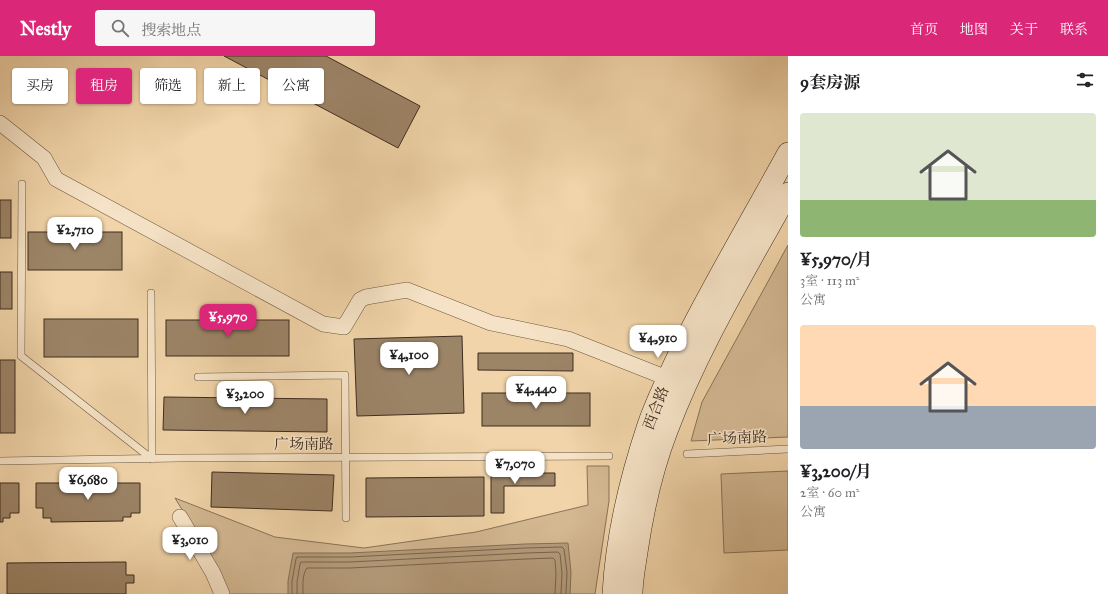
<!DOCTYPE html>
<html lang="zh">
<head>
<meta charset="utf-8">
<style>
  :root { --surface:#fff; --page:#f6f6f6; --text:#202124; --muted:#757577; --accent:#db2777 }
  body { margin:0; font-family:"IM FELL Great Primer","Noto Serif SC",serif; background:var(--page); color:var(--text); height:100vh; display:flex; flex-direction:column; font-size:15px; white-space:nowrap }
  * { box-sizing:border-box; margin:0 }
  p { font-size:13px; color:var(--muted) }
  .icon { flex:none; width:22px; height:22px; fill:none; stroke:currentColor; stroke-width:2; stroke-linecap:round; stroke-linejoin:round }
  .map { position:relative; flex:1; overflow:hidden }
  .sheet { display:flex; flex-direction:column; background:var(--surface); width:320px }
  .sheet>* { flex:none }
  .banner { position:absolute; left:12px; top:12px; width:380px; height:36px; display:flex; gap:8px }
  .price { position:absolute; translate:-50% -34px; padding:0 9px; border-radius:8px; background:#fff; color:#222; font-size:13px; line-height:26px; filter:drop-shadow(0 1px 2px #0008) }
  .price::after { content:''; position:absolute; left:50%; top:24px; width:12px; height:9px; margin-left:-6px; background:inherit; clip-path:polygon(0 0,100% 0,50% 100%) }
  .price.current { background:var(--accent); color:#fff }
  ul { padding:0; list-style:none }
  li { display:grid; align-content:center; gap:8px; height:212px; padding:0 12px }
  li span { display:grid; place-items:center; height:124px; border-radius:4px; color:#555 }
  li>.icon { margin-inline-start:auto }
  span .icon { width:72px; height:72px; fill:#fffc; stroke-width:1 }
  li b { font-size:17px }
  h2 { display:flex; justify-content:space-between; align-items:center; height:48px; padding:0 12px; font-size:17px }
  .chip { padding:0 14px; border-radius:4px; background:var(--surface); box-shadow:0 1px 3px #0004; font-size:14px; line-height:36px }
  .chip.current { background:var(--accent); color:#fff }
  header { display:flex; align-items:center; gap:24px; box-sizing:border-box; height:56px; padding:0 20px; background:var(--accent); color:#fff }
  header strong { font-size:19px }
  nav { display:flex; gap:22px; margin-inline-start:auto; font-size:14px }
  .search { width:280px; height:36px; background:var(--page); display:flex; align-items:center; gap:10px; box-sizing:border-box; padding:0 14px; border-radius:4px; color:var(--muted); font-size:15px }
  main { display:flex; flex:1; min-height:0 }
  .map>svg:first-child { display:block }
  .green { fill:#d3b892; stroke:#897258 }
  .water { fill:#b49b7a; stroke:#856f56 }
  .lines { fill:none; stroke-linecap:round; stroke-linejoin:round }
  .shore { stroke:#7a644c; stroke-width:1 }
  .building { fill:#9c8467; stroke:#3f2d1f }
  .lane-casing { stroke:#6c5742; stroke-width:8 }
  .street-casing { stroke:#6c5742; stroke-width:16 }
  .secondary-casing { stroke:#3f2d1f; stroke-width:22 }
  .lane { stroke:#f6e3c7; stroke-width:7 }
  .street { stroke:#f6e3c7; stroke-width:15 }
  .secondary { stroke:#f6e3c7; stroke-width:21 }
  .labels { text-anchor:middle; dominant-baseline:central; stroke-width:3; stroke-linejoin:round; paint-order:stroke }
  .street-label { font-size:15px; fill:#3f2d1f; stroke:#f6e3c7 }
</style>
</head>
<body>
<header>
<strong>Nestly</strong>
<div class="search"><svg class="icon" aria-label="search" viewBox="0 0 24 24"><circle cx="10" cy="10" r="6"/><path d="M15 15l6 6"/></svg>搜索地点</div>
<nav><a>首页</a><a>地图</a><a>关于</a><a>联系</a></nav>
</header>
<main>
<div class="map">
<svg width="788" height="538" viewBox="0 0 788 538">
  <rect width="100%" height="100%" fill="#f1d4a9"/>
  <filter id="stains"><feTurbulence type="fractalNoise" baseFrequency=".005" numOctaves="4"/><feColorMatrix values="0 0 0 0 .2 0 0 0 0 .09 0 0 0 0 .02 0 0 0 .5 -.17"/></filter>
  <radialGradient id="worn" r=".72"><stop offset=".6" stop-color="#630" stop-opacity="0"/><stop offset="1" stop-color="#630" stop-opacity=".3"/></radialGradient>
  <g class="green">
    <path d="M788,189V381L691,385L702,346Z"/>
    <path d="M587,410H609V445L595,538H229L198,480L175,442L275,481L364,492L476,476L588,449Z"/>
    <path d="M788,415V494L724,497L721,418Z"/>
  </g>
  <path class="water" d="M568,487L571,516L570,538H288V525L293,497H350L525,488Z"/>
  <g class="lines">
    <g class="shore">
      <path d="M292,538V525L296,503L297,501H350L525,492L562,491L564,493L567,516L566,538"/>
      <path d="M297,538V526L300,508L301,506H350L526,497L558,496L560,498L562,517L561,538"/>
      <path d="M303,538C303,529 302,519 307,512H350L526,503L553,502L555,504L556,517L555,538"/>
    </g>
  </g>
  <g class="building">
    <path d="M224,0H326L420,50L398,92Z"/>
    <rect x="0" y="144" width="11" height="38"/>
    <rect x="28" y="176" width="94" height="38"/>
    <rect x="0" y="216" width="12" height="37"/>
    <rect x="44" y="263" width="94" height="38"/>
    <rect x="166" y="264" width="123" height="36"/>
    <path d="M462,280L464,357L357,360L354,283Z"/>
    <path d="M478,297H573V315L478,314Z"/>
    <rect x="0" y="304" width="15" height="73"/>
    <rect x="482" y="337" width="108" height="33"/>
    <path d="M164,341L327,343V376L163,374Z"/>
    <path d="M212,416L334,419L332,455L211,451Z"/>
    <path d="M491,417H555V430H504V457H491Z"/>
    <path d="M484,421V460L366,461V422Z"/>
    <path d="M0,427H19V457H10V462H3V466H0Z"/>
    <path d="M36,427H140V457H131V461H123V465L51,466V462H43V452H36Z"/>
    <path d="M126,506V519H134V527H126V538H7V507Z"/>
  </g>
  <g class="lines">
    <defs>
      <g id="lane">
        <path d="M22,128L21,300L152,403L151,237"/>
        <path d="M198,321L345,319L346,462"/>
        <path d="M687,398L788,393"/>
        <path d="M0,405L179,402L609,400"/>
      </g>
      <g id="street">
        <path d="M0,67L44,102L56,123L323,268L344,271L360,244L366,241L407,234L491,267L568,283L667,322"/>
        <path d="M180,461L213,517L222,538"/>
      </g>
      <g id="secondary">
        <path d="M613,538C616,481 630,423 648,369C658,340 673,311 686,283C718,220 754,159 788,97"/>
        <path d="M632,538C632,524 635,510 637,496C643,455 652,414 667,375C698,292 745,215 788,137"/>
      </g>
    </defs>
    <use href="#lane" class="lane-casing"/>
    <use href="#street" class="street-casing"/>
    <use href="#secondary" class="secondary-casing"/>
    <use href="#lane" class="lane"/>
    <use href="#street" class="street"/>
    <use href="#secondary" class="secondary"/>
  </g>
  <g class="labels">
    <g class="street-label">
      <text transform="translate(656 352) rotate(-69)">西合路</text>
      <text transform="translate(737 382) rotate(-3)">广场南路</text>
      <text x="304" y="388">广场南路</text>
    </g>
  </g>
  <rect width="100%" height="100%" filter="url(#stains)"/>
  <rect width="100%" height="100%" fill="url(#worn)"/>
</svg>
<b class="price" style="left:75px;top:195px">¥2,710</b>
<b class="price current" style="left:228px;top:282px">¥5,970</b>
<b class="price" style="left:658px;top:303px">¥4,910</b>
<b class="price" style="left:409px;top:320px">¥4,100</b>
<b class="price" style="left:536px;top:354px">¥4,440</b>
<b class="price" style="left:245px;top:359px">¥3,200</b>
<b class="price" style="left:515px;top:429px">¥7,070</b>
<b class="price" style="left:88px;top:445px">¥6,680</b>
<b class="price" style="left:190px;top:505px">¥3,010</b>
<div class="banner">
<a class="chip">买房</a>
<a class="chip current">租房</a>
<a class="chip">筛选</a>
<a class="chip">新上</a>
<a class="chip">公寓</a>
</div>
</div>
<section class="sheet">
<h2>9套房源<svg class="icon" aria-label="filters" viewBox="0 0 24 24"><path d="M4 7h16M4 17h16"/><circle cx="9" cy="7" r="2"/><circle cx="15" cy="17" r="2"/></svg></h2>
<ul>
<li><span style="background:linear-gradient(#dfe7d0 70%,#8fb573 0)"><svg class="icon" aria-label="home" viewBox="0 0 24 24"><path d="M3 11l9-7 9 7M6 9v11h12V9"/></svg></span><div><b>¥5,970/月</b><p>3室 · 113 m²</p><p>公寓</p></div></li>
<li><span style="background:linear-gradient(#ffd9b3 65%,#9aa5b1 0)"><svg class="icon" aria-label="home" viewBox="0 0 24 24"><path d="M3 11l9-7 9 7M6 9v11h12V9"/></svg></span><div><b>¥3,200/月</b><p>2室 · 60 m²</p><p>公寓</p></div></li>
</ul>
</section>
</main>
</body>
</html>
